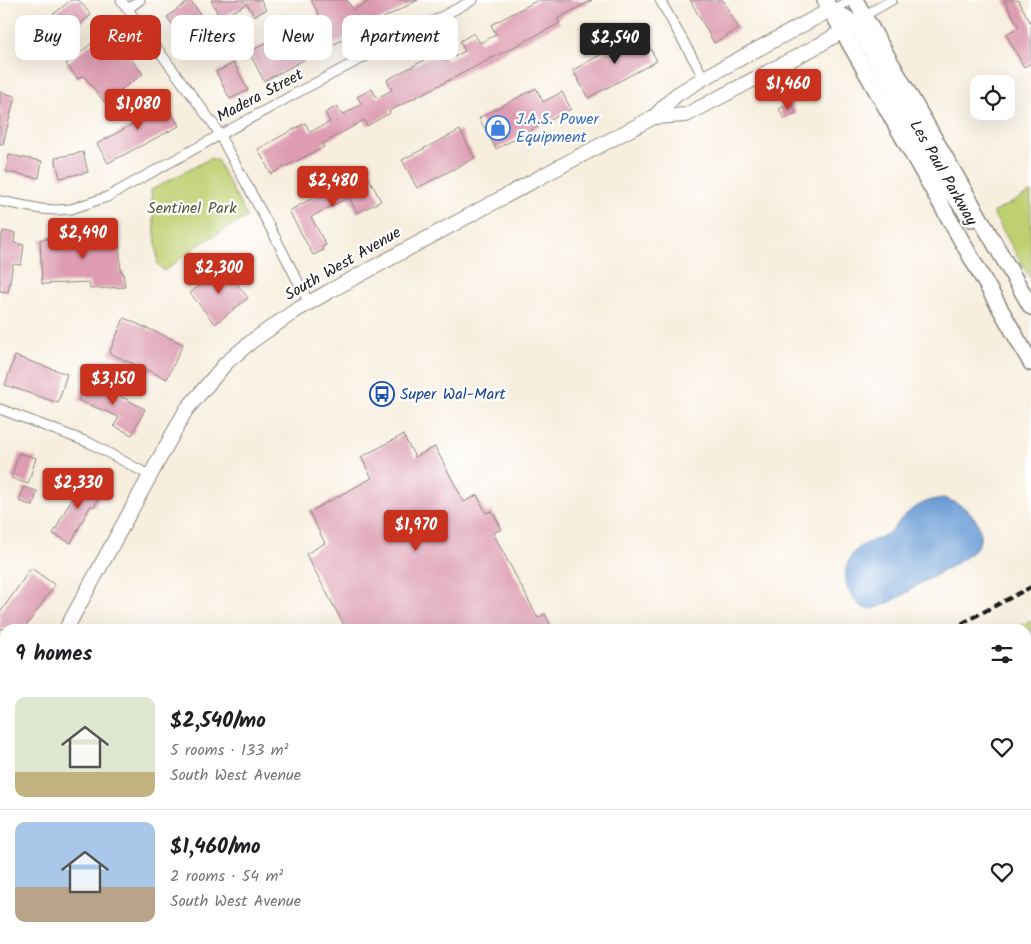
<!DOCTYPE html>
<html lang="en">
<head>
<meta charset="utf-8">
<style>
  :root { --surface:#fff; --page:#f6f6f6; --text:#202124; --muted:#757577; --line:#e0e0e0; --accent:#c8321e }
  body { margin:0; font-family:Kalam,sans-serif; background:var(--page); color:var(--text); height:100vh; display:flex; flex-direction:column; font-size:19px; white-space:nowrap }
  * { box-sizing:border-box; margin:0 }
  p { font-size:16px; color:var(--muted) }
  .icon { flex:none; width:28px; height:28px; fill:none; stroke:currentColor; stroke-width:2; stroke-linecap:round; stroke-linejoin:round }
  .map { position:relative; flex:1; overflow:hidden }
  .side { position:absolute; left:0px; top:624px; width:1031px; height:321px; display:flex; flex-direction:column; background:var(--surface); border-radius:15px 15px 0 0; box-shadow:0 5px 20px #0002 }
  .side>* { flex:none }
  .hud { position:absolute; left:15px; top:15px; width:500px; height:45px; display:flex; gap:10px }
  .buttons { position:absolute; left:970px; top:75px; display:grid; gap:10px }
  .buttons a { display:grid; place-items:center; width:45px; height:45px; border-radius:10px; background:var(--surface); box-shadow:0 5px 20px #0002; font-size:25px }
  .price { position:absolute; translate:-50% -42px; padding:0 11px; border-radius:5px; background:var(--accent); color:#fff; font-size:16px; line-height:32px; filter:drop-shadow(0 1px 2px #0008) }
  .price::after { content:''; position:absolute; left:50%; top:30px; width:15px; height:11px; margin-left:-8px; background:inherit; clip-path:polygon(0 0,100% 0,50% 100%) }
  .price.on { background:#222; color:#fff }
  ul { padding:0; list-style:none }
  li { display:flex; align-items:center; gap:15px; height:125px; padding:0 15px }
  li+li { border-top:1px solid var(--line) }
  li span { display:grid; place-items:center; flex:none; width:140px; height:100px; border-radius:10px; color:#555 }
  li>.icon { margin-inline-start:auto }
  span .icon { width:60px; height:60px; fill:#fffc; stroke-width:1 }
  li b { font-size:21px }
  h2 { display:flex; justify-content:space-between; align-items:center; height:60px; padding:0 15px; font-size:21px }
  .pill { padding:0 18px; border-radius:10px; background:var(--surface); box-shadow:0 5px 20px #0002; font-size:18px; line-height:45px }
  .pill.on { background:var(--accent); color:#fff }
  .map>svg:first-child { display:block }
  .green { fill:#bfd072; stroke:#6e7647 }
  .water { fill:#6a9dd5; stroke:#435c78 }
  .building { fill:#dd9cb1 }
  .lines { fill:none; stroke-linecap:round; stroke-linejoin:round }
  .street-casing { stroke:#8a857d; stroke-width:11 }
  .secondary-casing { stroke:#8a857d; stroke-width:16 }
  .primary-casing { stroke:#8a857d; stroke-width:18 }
  .street { stroke:#fff; stroke-width:9 }
  .secondary { stroke:#fff; stroke-width:14 }
  .primary { stroke:#fff; stroke-width:15 }
  .rail { stroke:#1c1c1c; stroke-width:4; stroke-dasharray:8 4; stroke-linecap:butt }
  .labels { text-anchor:middle; dominant-baseline:central; stroke-width:4.5; stroke-linejoin:round; paint-order:stroke }
  .street-label { font-size:16px; fill:#1c1c1c; stroke:#fff }
  .shop-label { font-size:16px; fill:#366cbe; stroke:#fff; text-anchor:start }
  .park-label { font-size:16px; fill:#555b3a; stroke:#fff }
  .transit-label { font-size:16px; fill:#164399; stroke:#fff; text-anchor:start }
</style>
</head>
<body>
<div class="map">
<svg width="1031" height="944" viewBox="0 0 1031 944">
  <rect width="100%" height="100%" fill="#fff"/>
  <filter id="ink" filterUnits="userSpaceOnUse"><feTurbulence type="fractalNoise" baseFrequency=".02" numOctaves="2"/><feDisplacementMap in="SourceGraphic" scale="10" xChannelSelector="R" yChannelSelector="G"/><feConvolveMatrix kernelMatrix="1 2 1 2 8 2 1 2 1" color-interpolation-filters="sRGB"/></filter>
  <filter id="wash" filterUnits="userSpaceOnUse"><feTurbulence type="fractalNoise" baseFrequency=".0096" numOctaves="4" result="noise"/><feDisplacementMap in="SourceGraphic" scale="20" xChannelSelector="R" yChannelSelector="G"/><feGaussianBlur stdDeviation="1.12" result="paint"/><feColorMatrix in="noise" values="0 0 0 0 0 0 0 0 0 0 0 0 0 0 0 0 0 1.4 0 .05"/><feComposite in="paint" operator="in"/></filter>
  <g filter="url(#wash)">
    <rect width="100%" height="100%" fill="#f7eede"/>
    <g class="green">
      <path d="M211,158L217,160L247,217L203,242L164,271L158,265L151,190Z"/>
      <path d="M1031,192V280L993,213Z"/>
      <path d="M1031,620V944H990V940H1026V629H1014Z"/>
    </g>
    <path class="water" d="M944,498C958,503 970,509 977,522C980,529 982,537 979,544C975,554 935,576 923,582C910,590 884,609 869,609C859,608 855,601 850,593C841,578 846,556 861,546C870,541 880,539 888,533C894,529 897,524 901,519C913,507 927,499 944,498Z"/>
    <g id="blocks">
      <g class="building">
        <path d="M71,0H79L91,15L55,44L40,25Z"/>
        <path d="M190,0L216,35L205,44L187,21L176,30L167,17Z"/>
        <path d="M211,0H261L266,10L254,16L247,4L220,18Z"/>
        <path d="M311,0H347L353,10L372,0H418L264,81L249,52L319,15Z"/>
        <path d="M538,0H592L557,19L560,23L537,35L389,111L390,113L367,126L364,120L322,144L324,147L271,174L258,149L305,123L310,132L330,122L325,113L337,106L342,115L362,104L357,97L372,89L377,98L392,90L387,80L441,51L446,61L465,51L460,41L474,33L480,43L496,34L491,25Z"/>
        <path d="M690,0H723L739,29L714,43Z"/>
        <path d="M1004,0H1018L1031,24V63L1024,67L1006,34L1019,27Z"/>
        <path d="M108,30L143,74L104,102L83,75L78,79L66,64Z"/>
        <path d="M642,32L657,61L588,98L573,70Z"/>
        <path d="M234,63L248,90L230,99L216,72Z"/>
        <path d="M536,88L543,102L562,92L571,109L496,149L479,118Z"/>
        <path d="M0,92L15,96L3,144H0Z"/>
        <path d="M143,94L154,116L169,108L179,126L108,163L97,144L142,119L132,99Z"/>
        <path d="M791,102L796,113L784,119L779,109Z"/>
        <path d="M460,130L475,158L417,188L402,160Z"/>
        <path d="M83,152L88,172L60,178L55,158Z"/>
        <path d="M9,155L42,161L39,178L6,172Z"/>
        <path d="M366,173L381,201L357,213L349,197L311,217L326,245L322,247L324,250L313,255L289,211L333,187L334,189Z"/>
        <path d="M114,228L115,242L119,241L121,272H123L125,287L90,289L89,282L42,284L40,239H48V236H63V238L85,237V235L90,234V230Z"/>
        <path d="M3,231L15,233L14,243L24,245L21,265L13,264L8,292L0,291V242Z"/>
        <path d="M224,267L248,298L215,324L190,293Z"/>
        <path d="M124,318L183,344L167,379L109,353Z"/>
        <path d="M15,356L67,374L58,403L5,385Z"/>
        <path d="M86,381L116,394L145,409L132,435L114,426L119,417L78,400Z"/>
        <path d="M403,435L415,457L435,447L464,502L477,495L486,513L492,511L502,529L493,533L538,618L545,614L553,629H346L306,554L325,543L309,512L372,478L361,457Z"/>
        <path d="M19,453L36,458L28,484L11,478Z"/>
        <path d="M82,479L103,490L94,507L91,505L71,543L53,534Z"/>
        <path d="M24,487L37,491L33,506L19,501Z"/>
        <path d="M31,568L55,585L24,629H0V613Z"/>
      </g>
    </g>
  </g>
  <g filter="url(#ink)">
    <use href="#blocks" fill-opacity="0" stroke="#8a857d" stroke-width="1"/>
    <g class="lines">
      <defs>
        <g id="street">
          <path d="M121,0L214,125L271,229L309,303"/>
          <path d="M660,0L704,78"/>
          <path d="M128,9L140,0"/>
          <path d="M831,10L851,0"/>
          <path d="M865,15L892,0"/>
          <path d="M0,201L41,209L57,210L71,209L107,197L302,90L473,0"/>
          <path d="M0,409L90,443L149,475"/>
        </g>
        <g id="secondary">
          <path d="M654,117L686,115L821,44L851,26"/>
          <path d="M66,629L186,410L226,363L252,341L295,311L328,292L559,167L654,117L676,95L704,78L830,10"/>
          <path d="M0,716L5,711"/>
        </g>
        <g id="primary">
          <path d="M825,0L1031,363"/>
          <path d="M855,0L1031,307"/>
          <path d="M830,10C844,15 852,21 861,33L948,188L971,219"/>
        </g>
      </defs>
      <use href="#street" class="street-casing"/>
      <use href="#secondary" class="secondary-casing"/>
      <use href="#primary" class="primary-casing"/>
      <use href="#street" class="street"/>
      <use href="#secondary" class="secondary"/>
      <use href="#primary" class="primary"/>
      <g class="rail">
        <path d="M951,629L1031,587"/>
        <path d="M353,944L361,940"/>
      </g>
    </g>
  </g>
  <defs>
    <symbol id="shop-ring" viewBox="-11 -11 22 22"><circle r="9.5" fill="#fff" stroke="#3f7fe0" stroke-width="1.5"/><path d="M-5-2.5h2.3a2.7 3.5 0 0 1 5.4 0H5L5.5 6h-11ZM-1.5-2.5h3a1.5 2.3 0 0 0-3 0Z" fill="#3f7fe0"/></symbol>
    <symbol id="bus-ring" viewBox="-11 -11 22 22"><circle r="9.5" fill="#fff" stroke="#1a4fb4" stroke-width="1.5"/><path d="M-5-6H5V4H4V6H2V4H-2V6H-4V4H-5ZM-3.5-4V0h7V-4ZM-3.5 1.2v1.5H-2V1.2ZM2 1.2v1.5H3.5V1.2Z" fill="#1a4fb4"/></symbol>
  </defs>
  <g fill-rule="evenodd">
    <use href="#shop-ring" x="484" y="114" width="28" height="28"/>
    <use href="#bus-ring" x="368" y="380" width="28" height="28"/>
  </g>
  <g class="labels">
    <g class="street-label">
      <text transform="translate(260 96) rotate(-28)">Madera Street</text>
      <text transform="translate(943 173) rotate(60)">Les Paul Parkway</text>
      <text transform="translate(343 264) rotate(-30)">South West Avenue</text>
    </g>
    <g class="shop-label">
      <text x="516" y="119">J.A.S. Power<tspan x="516" dy="18">Equipment</tspan></text>
    </g>
    <g class="park-label">
      <text x="192" y="208">Sentinel Park</text>
    </g>
    <g class="transit-label">
      <text x="400" y="394">Super Wal-Mart</text>
    </g>
  </g>
</svg>
<div class="buttons">
<a><svg class="icon" aria-label="locate" viewBox="0 0 24 24"><circle cx="12" cy="12" r="6"/><path d="M12 2v4M12 18v4M2 12h4M18 12h4"/></svg></a>
</div>
<b class="price on" style="left:615px;top:65px">$2,540</b>
<b class="price" style="left:788px;top:111px">$1,460</b>
<b class="price" style="left:138px;top:131px">$1,080</b>
<b class="price" style="left:333px;top:208px">$2,480</b>
<b class="price" style="left:83px;top:260px">$2,490</b>
<b class="price" style="left:219px;top:295px">$2,300</b>
<b class="price" style="left:113px;top:406px">$3,150</b>
<b class="price" style="left:78px;top:510px">$2,330</b>
<b class="price" style="left:416px;top:552px">$1,970</b>
<div class="hud">
<a class="pill">Buy</a>
<a class="pill on">Rent</a>
<a class="pill">Filters</a>
<a class="pill">New</a>
<a class="pill">Apartment</a>
</div>
<section class="side">
<h2>9 homes<svg class="icon" aria-label="filters" viewBox="0 0 24 24"><path d="M4 7h16M4 17h16"/><circle cx="9" cy="7" r="2"/><circle cx="15" cy="17" r="2"/></svg></h2>
<ul>
<li><span style="background:linear-gradient(#dfe7d0 75%,#c2b280 0)"><svg class="icon" aria-label="home" viewBox="0 0 24 24"><path d="M3 11l9-7 9 7M6 9v11h12V9"/></svg></span><div><b>$2,540/mo</b><p>5 rooms · 133 m²</p><p>South West Avenue</p></div><svg class="icon" aria-label="heart" viewBox="0 0 24 24"><path d="M12 20l-8-8c-3-5 5-10 8-4 3-6 11-1 8 4z"/></svg></li>
<li><span style="background:linear-gradient(#a9c7e8 65%,#b9a48a 0)"><svg class="icon" aria-label="home" viewBox="0 0 24 24"><path d="M3 11l9-7 9 7M6 9v11h12V9"/></svg></span><div><b>$1,460/mo</b><p>2 rooms · 54 m²</p><p>South West Avenue</p></div><svg class="icon" aria-label="heart" viewBox="0 0 24 24"><path d="M12 20l-8-8c-3-5 5-10 8-4 3-6 11-1 8 4z"/></svg></li>
</ul>
</section>
</div>
</body>
</html>
